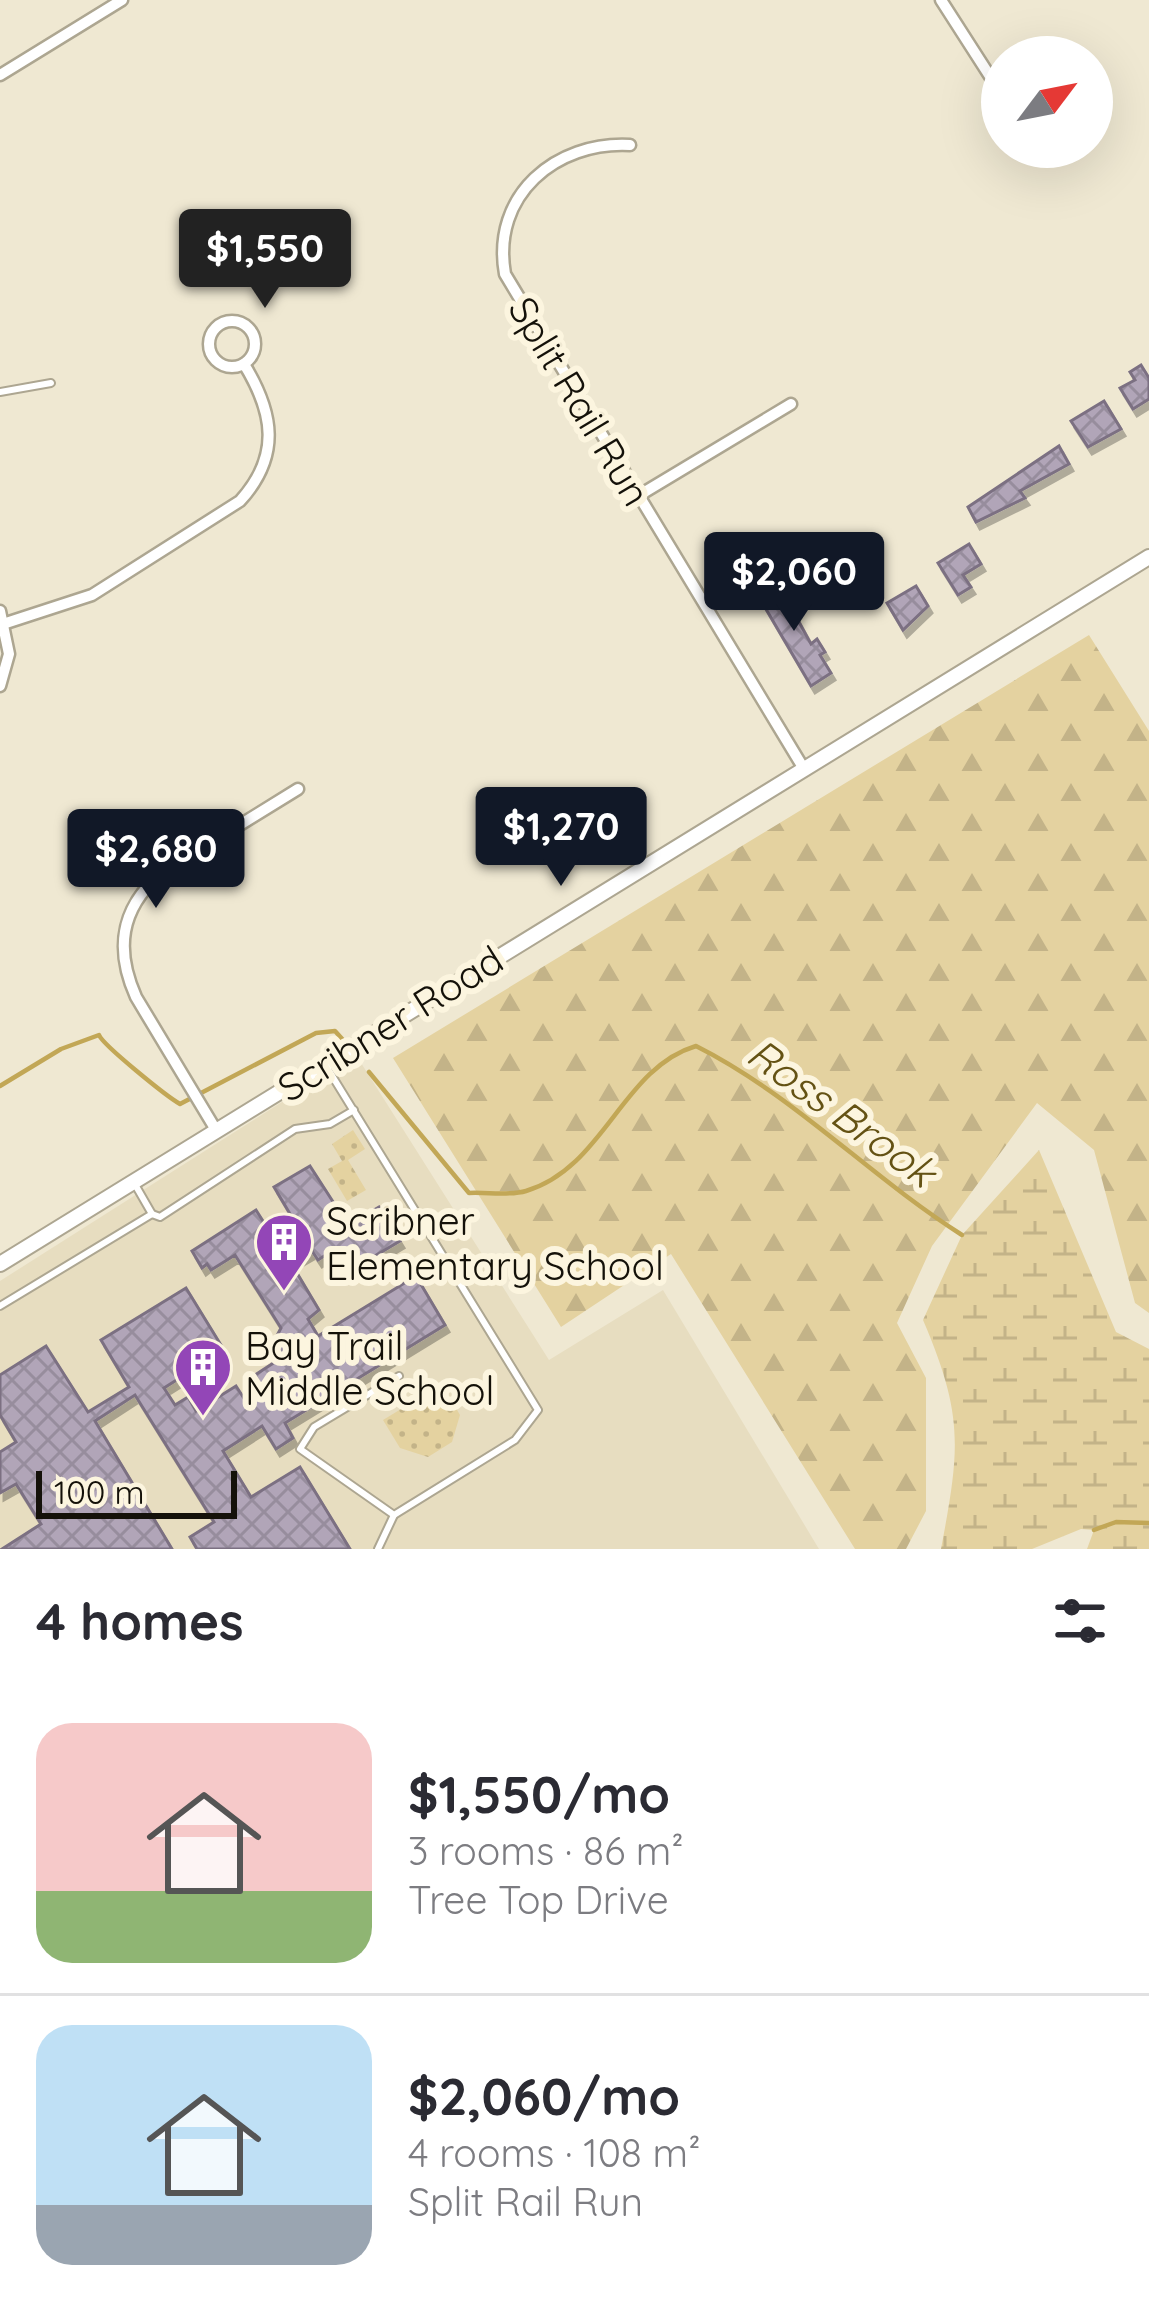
<!DOCTYPE html>
<html lang="en">
<head>
<meta charset="utf-8">
<style>
  :root { --surface:#fff; --page:#f2f2f3; --text:#2b2b33; --muted:#7c7c81; --line:#e1e1e2; --accent:#111827 }
  body { margin:0; font-family:Quicksand,sans-serif; background:var(--page); color:var(--text); height:100vh; display:flex; flex-direction:column; font-size:45px; white-space:nowrap }
  * { box-sizing:border-box; margin:0 }
  p { font-size:39px; color:var(--muted) }
  .icon { flex:none; width:66px; height:66px; fill:none; stroke:currentColor; stroke-width:2; stroke-linecap:round; stroke-linejoin:round }
  .map { position:relative; height:1549px; overflow:hidden }
  .sheet { display:flex; flex-direction:column; background:var(--surface); flex:1 }
  .sheet>* { flex:none }
  .needle { width:78px; rotate:58deg }
  .fabs { position:absolute; left:981px; top:36px; display:grid; gap:24px }
  .fabs a { display:grid; place-items:center; width:132px; height:132px; border-radius:50%; background:var(--surface); box-shadow:0 12px 48px #0002; font-size:60px }
  .scale { position:absolute; left:36px; bottom:30px; width:201px; box-sizing:border-box; padding-left:12px; border:6px solid #141109; border-top:0; font-size:33px; line-height:42px; white-space:nowrap; color:#141109; -webkit-text-stroke:9px #fcf5df; paint-order:stroke }
  .price { position:absolute; translate:-50% -102px; padding:0 27px; border-radius:12px; background:var(--accent); color:#fff; font-size:39px; line-height:78px; filter:drop-shadow(0 3px 6px #0008) }
  .price::after { content:''; position:absolute; left:50%; top:72px; width:36px; height:27px; margin-left:-18px; background:inherit; clip-path:polygon(0 0,100% 0,50% 100%) }
  .price.active { background:#222; color:#fff }
  ul { padding:0; list-style:none }
  li { display:flex; align-items:center; gap:36px; height:300px; padding:0 36px }
  li+li { border-top:3px solid var(--line) }
  li span { display:grid; place-items:center; flex:none; width:336px; height:240px; border-radius:36px; color:#555 }
  li>.icon { margin-inline-start:auto }
  span .icon { width:144px; height:144px; fill:#fffc; stroke-width:1 }
  li b { font-size:51px }
  h2 { display:flex; justify-content:space-between; align-items:center; height:144px; padding:0 36px; font-size:51px }
  .map>svg:first-child { display:block }
  .built { fill:#e7ddc0 }
  .green { fill:url(#green-dots) }
  .forest { fill:url(#forest-firs) }
  .wetland { fill:url(#wetland-marsh) }
  .lines { fill:none; stroke-linecap:round; stroke-linejoin:round }
  .stream { stroke:#c2a756; stroke-width:4.5 }
  .building { fill:url(#building-cross-hatch); stroke:#7b7082; stroke-width:3; filter:url(#shadow) }
  .service-casing { stroke:#ada691; stroke-width:10 }
  .minor-casing { stroke:#ada691; stroke-width:15 }
  .tertiary-casing { stroke:#ada691; stroke-width:18 }
  .service { stroke:#fff; stroke-width:6 }
  .minor { stroke:#fff; stroke-width:10 }
  .tertiary { stroke:#fff; stroke-width:14 }
  .labels { text-anchor:middle; dominant-baseline:central; stroke-width:12; stroke-linejoin:round; paint-order:stroke }
  .street-label { font-size:39px; fill:#141109; stroke:#fcf5df }
  .poi-label { font-size:39px; fill:#141109; stroke:#fcf5df; text-anchor:start }
  .water-label { font-size:42px; font-style:italic; fill:#645214; stroke:#fcf5df }
</style>
</head>
<body>
<div class="map">
<svg width="1149" height="1549" viewBox="0 0 1149 1549">
  <defs>
    <pattern id="green-dots" width="8" height="8" patternUnits="userSpaceOnUse" patternTransform="scale(3)"><rect width="8" height="8" fill="#e4d2a0"/><path d="M2 2h.1M6 6h.1" fill="none" stroke="#c3b388" stroke-width="1.8" stroke-linecap="round"/></pattern>
    <pattern id="forest-firs" width="22" height="20" patternUnits="userSpaceOnUse" patternTransform="scale(3)"><rect width="22" height="20" fill="#e4d2a0"/><path d="M5 1l3.5 6h-7zM16 11l3.5 6h-7z" fill="#c3b388"/></pattern>
    <pattern id="wetland-marsh" width="20" height="14" patternUnits="userSpaceOnUse" patternTransform="scale(3)"><rect width="20" height="14" fill="#e4d2a0"/><path d="M1 5h8M5 5V1M11 12h8M15 12V8" fill="none" stroke="#c3b388"/></pattern>
    <pattern id="building-cross-hatch" width="8" height="8" patternUnits="userSpaceOnUse" patternTransform="scale(3)"><rect width="8" height="8" fill="#b1a5b8"/><path d="M0 0l8 8M0 8l8-8" fill="none" stroke="#978d9d"/></pattern>
    <filter id="shadow"><feDropShadow dx="4" dy="7" stdDeviation="0" flood-color="#0004"/></filter>
  </defs>
  <rect width="100%" height="100%" fill="#efe8d2"/>
  <path class="built" d="M356,1055L549,1360L663,1290L819,1549H0V1281Z"/>
  <g class="green">
    <path d="M353,1130L365,1149L348,1160L366,1190L347,1201L328,1169L342,1161L332,1144Z"/>
    <path d="M442,1384L460,1415L452,1442L428,1457L400,1448L383,1420Z"/>
  </g>
  <path class="forest" d="M1089,635L1149,731V1313L1135,1303L1094,1150L1037,1103L932,1246L897,1323L926,1378V1511L906,1549H855L671,1254L561,1327L393,1058Z"/>
  <path class="wetland" d="M1039,1150L1116,1332L1149,1349V1549H1087L1094,1530L1081,1529L1032,1549H941C960,1448 964,1416 923,1320L962,1235Z"/>
  <g class="lines">
    <g class="stream">
      <path d="M369,1072L469,1193C487,1192 510,1196 526,1191C604,1168 622,1068 696,1046C795,1096 869,1176 962,1235"/>
      <path d="M0,1086L61,1049L99,1035C103,1045 166,1096 180,1104L316,1033L335,1031L344,1041"/>
      <path d="M1094,1530L1116,1522L1149,1523"/>
    </g>
  </g>
  <g class="building">
    <path d="M1141,365L1149,378V399L1133,409L1120,388L1135,380L1130,372Z"/>
    <path d="M1104,401L1121,429L1088,447L1071,421Z"/>
    <path d="M1059,446L1069,464L1020,491L1025,498L976,522L968,507Z"/>
    <path d="M969,544L981,564L963,575L971,587L958,595L938,563Z"/>
    <path d="M776,580L811,644L817,639L825,652L820,655L831,673L811,686L756,592Z"/>
    <path d="M916,586L928,606L903,630L887,603Z"/>
    <path d="M310,1166L348,1225L379,1207L400,1241L346,1273L332,1251L318,1260L312,1251L291,1263L319,1310L308,1319L318,1336L416,1276L445,1325L285,1423L293,1438L276,1449L262,1426L223,1451L251,1497L300,1467L350,1549H197L190,1537L214,1522L135,1395L95,1421L172,1549H2L41,1524L16,1484L0,1493V1452L16,1442L0,1415V1375L46,1346L88,1412L129,1387L101,1340L186,1288L224,1350L164,1388L175,1405L188,1397L196,1411L236,1386L245,1400L263,1389L255,1375L278,1360L274,1341L281,1328L235,1255L211,1270L207,1264L202,1268L192,1251L256,1210L280,1248L302,1234L274,1187Z"/>
  </g>
  <g class="lines">
    <defs>
      <g id="service">
        <path d="M0,392L51,383"/>
        <path d="M326,1066L538,1410L515,1440L394,1515L300,1449L314,1427L399,1376"/>
        <path d="M133,1181L152,1214"/>
        <path d="M0,1306L152,1214L160,1217L295,1129L330,1124L354,1110"/>
        <path d="M378,1549L394,1515"/>
      </g>
      <g id="minor">
        <path d="M941,0L1002,95"/>
        <path d="M0,75L122,0"/>
        <path d="M630,145C556,141 491,195 505,274L804,769"/>
        <path d="M1035,147L1041,156"/>
        <circle cx="232" cy="344" r="23"/>
        <path d="M638,496L791,404"/>
        <path d="M0,611L9,654L0,686"/>
        <path d="M6,623L92,595L240,501C281,456 274,413 244,364"/>
        <path d="M216,1130L136,997C115,950 120,910 159,875L298,789"/>
      </g>
      <path id="tertiary" d="M0,1264L1149,557"/>
    </defs>
    <use href="#service" class="service-casing"/>
    <use href="#minor" class="minor-casing"/>
    <use href="#tertiary" class="tertiary-casing"/>
    <use href="#service" class="service"/>
    <use href="#minor" class="minor"/>
    <use href="#tertiary" class="tertiary"/>
  </g>
  <defs>
    <symbol id="building-pin" viewBox="-11 -11 22 30"><path d="M0 17L-7.5 6A9.5 9.5 0 1 1 7.5 6Z" fill="#9346b7" stroke="#fcf5df"/><path d="M-4-6H4V6H1V3H-1V6H-4ZM-2.5-4.3h1.7v1.8h-1.7ZM.8-4.3h1.7v1.8H.8ZM-2.5-1h1.7V.8h-1.7ZM.8-1h1.7V.8H.8Z" fill="#fff"/></symbol>
  </defs>
  <g fill-rule="evenodd">
    <use href="#building-pin" x="251" y="1209" width="66" height="90"/>
    <use href="#building-pin" x="170" y="1334" width="66" height="90"/>
  </g>
  <g class="labels">
    <g class="street-label">
      <text transform="translate(580 401) rotate(59)">Split Rail Run</text>
      <text transform="translate(390 1023) rotate(-32)">Scribner Road</text>
    </g>
    <g class="poi-label">
      <text x="326" y="1220">Scribner<tspan x="326" dy="45">Elementary School</tspan></text>
      <text x="245" y="1345">Bay Trail<tspan x="245" dy="45">Middle School</tspan></text>
    </g>
    <g class="water-label">
      <text transform="translate(842 1112) rotate(36)">Ross Brook</text>
    </g>
  </g>
</svg>
<div class="fabs">
<a><svg class="needle" viewBox="-14 -14 28 28"><path d="M0-13l5 13h-10z" fill="#e53935"/><path d="M0 13l5-13h-10z" fill="#7c7c81"/></svg></a>
</div>
<div class="scale">100 m</div>
<b class="price active" style="left:265px;top:311px">$1,550</b>
<b class="price" style="left:794px;top:634px">$2,060</b>
<b class="price" style="left:561px;top:889px">$1,270</b>
<b class="price" style="left:156px;top:911px">$2,680</b>
</div>
<section class="sheet">
<h2>4 homes<svg class="icon" aria-label="filters" viewBox="0 0 24 24"><path d="M4 7h16M4 17h16"/><circle cx="9" cy="7" r="2"/><circle cx="15" cy="17" r="2"/></svg></h2>
<ul>
<li><span style="background:linear-gradient(#f6c9c9 70%,#8fb573 0)"><svg class="icon" aria-label="home" viewBox="0 0 24 24"><path d="M3 11l9-7 9 7M6 9v11h12V9"/></svg></span><div><b>$1,550/mo</b><p>3 rooms · 86 m²</p><p>Tree Top Drive</p></div></li>
<li><span style="background:linear-gradient(#bfe0f5 75%,#9aa5b1 0)"><svg class="icon" aria-label="home" viewBox="0 0 24 24"><path d="M3 11l9-7 9 7M6 9v11h12V9"/></svg></span><div><b>$2,060/mo</b><p>4 rooms · 108 m²</p><p>Split Rail Run</p></div></li>
</ul>
</section>
</body>
</html>
